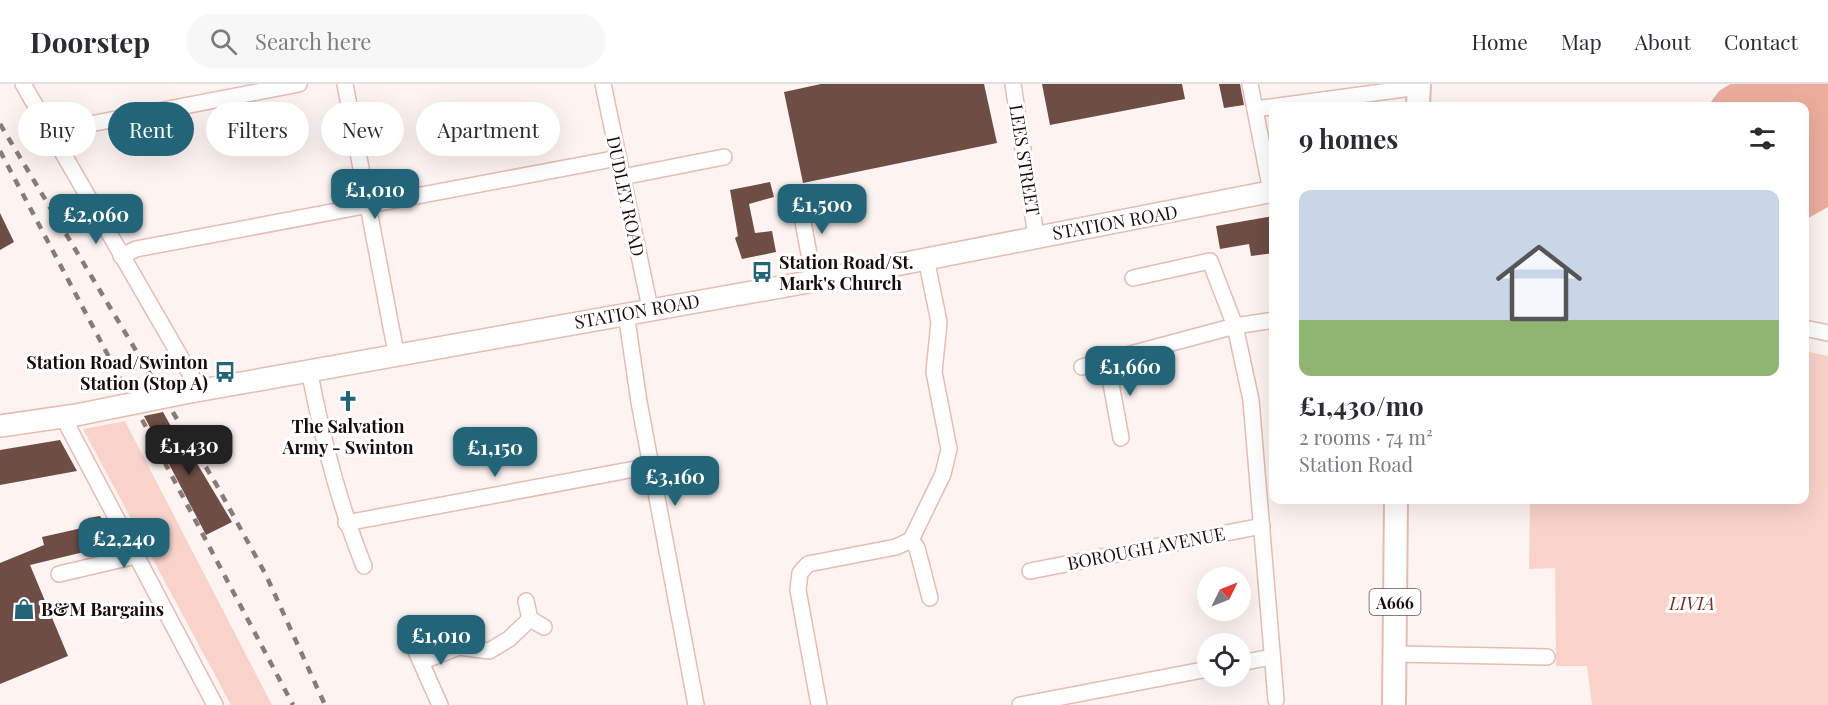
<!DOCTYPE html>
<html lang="en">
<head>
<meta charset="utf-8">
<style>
  :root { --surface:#fff; --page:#f7f7f7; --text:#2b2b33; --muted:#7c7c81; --line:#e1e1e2; --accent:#226478 }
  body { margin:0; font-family:"Playfair Display",serif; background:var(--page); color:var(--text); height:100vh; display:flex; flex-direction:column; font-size:22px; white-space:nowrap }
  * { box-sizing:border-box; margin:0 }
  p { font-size:20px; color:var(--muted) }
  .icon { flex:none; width:33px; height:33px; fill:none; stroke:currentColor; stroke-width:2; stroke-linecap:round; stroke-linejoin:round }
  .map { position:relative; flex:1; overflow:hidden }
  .drawer { position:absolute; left:1269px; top:18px; width:540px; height:402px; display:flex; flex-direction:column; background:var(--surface); border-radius:12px; box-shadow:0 6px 24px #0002 }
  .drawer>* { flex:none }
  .hud { position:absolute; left:18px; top:18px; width:570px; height:54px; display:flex; gap:12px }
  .needle { width:39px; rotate:47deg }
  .controls { position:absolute; left:1197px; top:483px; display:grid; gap:12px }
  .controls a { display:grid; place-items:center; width:54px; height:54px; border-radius:50%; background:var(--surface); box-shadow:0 6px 24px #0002; font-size:30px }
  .price { position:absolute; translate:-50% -51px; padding:0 14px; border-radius:12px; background:var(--accent); color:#fff; font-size:20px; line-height:39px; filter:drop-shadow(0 2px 3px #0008) }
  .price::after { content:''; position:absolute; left:50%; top:36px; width:18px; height:14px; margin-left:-9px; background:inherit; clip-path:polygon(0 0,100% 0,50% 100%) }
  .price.active { background:#222; color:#fff }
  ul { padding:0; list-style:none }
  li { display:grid; align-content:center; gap:12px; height:318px; padding:0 30px }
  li+li { border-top:2px solid var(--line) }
  li span { display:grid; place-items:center; height:186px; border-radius:12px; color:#555 }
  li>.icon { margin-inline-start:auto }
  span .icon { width:108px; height:108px; fill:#fffc; stroke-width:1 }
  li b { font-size:26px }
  h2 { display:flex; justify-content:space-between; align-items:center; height:72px; padding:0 30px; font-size:26px }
  .pill { padding:0 21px; border-radius:27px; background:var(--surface); box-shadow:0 6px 24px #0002; font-size:21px; line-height:54px }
  .pill.active { background:var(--accent); color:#fff }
  header { display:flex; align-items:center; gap:36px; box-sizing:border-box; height:84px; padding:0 30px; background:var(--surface); border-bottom:2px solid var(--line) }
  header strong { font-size:28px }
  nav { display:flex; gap:33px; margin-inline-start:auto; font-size:21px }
  .search { width:420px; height:54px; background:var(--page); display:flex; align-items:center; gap:15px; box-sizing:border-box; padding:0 21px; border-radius:33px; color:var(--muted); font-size:22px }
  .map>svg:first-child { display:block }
  .green { fill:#f9d3c9 }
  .water { fill:#edad9c }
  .building { fill:#6e4d44 }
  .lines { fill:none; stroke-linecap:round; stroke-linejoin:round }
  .street-casing { stroke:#e4bdb2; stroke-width:18 }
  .secondary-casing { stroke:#e4bdb2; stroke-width:24 }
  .primary-casing { stroke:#e4bdb2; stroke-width:26 }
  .street { stroke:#fff; stroke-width:15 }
  .secondary { stroke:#fff; stroke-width:21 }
  .primary { stroke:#fff; stroke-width:22 }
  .rail { stroke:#877c79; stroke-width:4.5; stroke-dasharray:8 8; stroke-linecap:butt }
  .secondary-bridge-casing { stroke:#e4bdb2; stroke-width:24; stroke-linecap:butt }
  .secondary-bridge { stroke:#fff; stroke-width:21 }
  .labels { text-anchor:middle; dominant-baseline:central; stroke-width:6; stroke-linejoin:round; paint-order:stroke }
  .shield { fill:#fff; stroke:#5e5553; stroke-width:1.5 }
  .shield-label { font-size:16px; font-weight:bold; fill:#190c09 }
  .street-label { font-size:18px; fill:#190c09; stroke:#fff }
  .poi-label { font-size:18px; font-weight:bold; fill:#190c09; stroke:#fff; text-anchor:start }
  .park-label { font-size:18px; font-style:italic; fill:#7c301d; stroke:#fff }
</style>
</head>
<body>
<header>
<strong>Doorstep</strong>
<div class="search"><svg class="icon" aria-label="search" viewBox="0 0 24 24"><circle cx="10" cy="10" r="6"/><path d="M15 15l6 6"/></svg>Search here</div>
<nav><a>Home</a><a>Map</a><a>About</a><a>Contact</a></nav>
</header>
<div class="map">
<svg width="1828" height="621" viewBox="0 0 1828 621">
  <rect width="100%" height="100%" fill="#fdf4f2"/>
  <g class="green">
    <path d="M1805,267L1828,272V621H1592L1587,582H1556L1555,484L1529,485L1530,416H1804Z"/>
    <path d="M125,337L272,621H231L83,345Z"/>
  </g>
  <path class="water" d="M1730,0H1828V123L1805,136L1804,22H1708L1719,7Z"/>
  <g class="building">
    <path d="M821,0H984L997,59L803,99L784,8Z"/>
    <path d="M1042,0H1182L1185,15L1050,41Z"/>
    <path d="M1219,0H1240L1244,21L1224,24Z"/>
    <path d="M770,98L774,113L749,120L755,149L772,147L776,168L742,175L735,154L738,152L730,106Z"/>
    <path d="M0,129L14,158L0,166Z"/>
    <path d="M1274,132V169L1251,172L1249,160L1220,165L1216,142Z"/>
    <path d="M163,328L188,373L192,371L232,438L206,451L144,332Z"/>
    <path d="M60,356L77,387L0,401V366Z"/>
    <path d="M100,432L117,460L30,481L68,572L0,600V479L44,461L42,453L91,442L88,434Z"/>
  </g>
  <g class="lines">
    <defs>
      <g id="street">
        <path d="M23,0L199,305"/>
        <path d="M345,0L396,269"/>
        <path d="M603,0L650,224"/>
        <path d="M1013,0L1036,152"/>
        <path d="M1250,0L1271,107"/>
        <path d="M1255,25L1419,3"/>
        <path d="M51,51L64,45L299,0"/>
        <path d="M622,93L724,73"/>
        <path d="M798,111L814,197"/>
        <path d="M121,172L136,165L618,74"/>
        <path d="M1133,194L1210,177L1235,242L1251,316L1276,616"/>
        <path d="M626,229L639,318L696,621"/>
        <path d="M1804,244L1828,249"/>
        <path d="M1107,278L1121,354"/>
        <path d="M1082,283L1235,242L1274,236"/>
        <path d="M309,285C322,353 338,418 364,482"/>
        <path d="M63,333L215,621"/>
        <path d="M346,439L651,382"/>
        <path d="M911,456L943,390L949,365L934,288L939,238L926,174"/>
        <path d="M911,456L917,464L930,514"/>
        <path d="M1030,487L1262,442"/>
        <path d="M59,490L136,472"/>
        <path d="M530,535L544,543"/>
        <path d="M411,556L440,621"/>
        <path d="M1395,570L1547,573"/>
        <path d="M421,578L459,563L489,567L509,555L530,535L526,517"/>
        <path d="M1240,579L1272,573"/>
        <path d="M819,621L798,506L800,489L808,480L896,463L911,456"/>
        <path d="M1020,621L1208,585"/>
      </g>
      <g id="secondary">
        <path d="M185,309L814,197L1274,107"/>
        <path d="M0,342L76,331"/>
      </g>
      <g id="primary">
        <path d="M1418,22L1419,0"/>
        <path d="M1394,621L1396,416"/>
      </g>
    </defs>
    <use href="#street" class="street-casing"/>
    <use href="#secondary" class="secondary-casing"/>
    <use href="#primary" class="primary-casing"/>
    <use href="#street" class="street"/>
    <use href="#secondary" class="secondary"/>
    <use href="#primary" class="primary"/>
    <g class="rail">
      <path d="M0,40L216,400L266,491L325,621"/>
      <path d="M0,67L293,621"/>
    </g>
    <defs>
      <path id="secondary-bridge" d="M76,331L185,309"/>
    </defs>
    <use href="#secondary-bridge" class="secondary-bridge-casing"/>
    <use href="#secondary-bridge" class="secondary-bridge"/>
  </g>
  <defs>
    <symbol id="bus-bare" viewBox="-9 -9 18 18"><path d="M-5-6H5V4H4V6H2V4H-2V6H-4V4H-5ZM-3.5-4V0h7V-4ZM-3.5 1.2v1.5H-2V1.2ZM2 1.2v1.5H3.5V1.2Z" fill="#226478" stroke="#fff" stroke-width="2.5" paint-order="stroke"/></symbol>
    <symbol id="church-bare" viewBox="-9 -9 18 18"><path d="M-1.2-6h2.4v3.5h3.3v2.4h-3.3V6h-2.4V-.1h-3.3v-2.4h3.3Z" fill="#226478" stroke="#fff" stroke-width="2.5" paint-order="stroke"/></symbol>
    <symbol id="shop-bare" viewBox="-9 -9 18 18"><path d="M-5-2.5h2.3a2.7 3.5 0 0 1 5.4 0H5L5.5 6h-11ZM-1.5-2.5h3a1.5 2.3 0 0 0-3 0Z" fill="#226478" stroke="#fff" stroke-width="2.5" paint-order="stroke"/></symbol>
  </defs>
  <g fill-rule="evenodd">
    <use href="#bus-bare" x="747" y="173" width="30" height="30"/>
    <use href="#bus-bare" x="210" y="273" width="30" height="30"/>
    <use href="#church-bare" x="333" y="302" width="30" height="30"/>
    <use href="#shop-bare" x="9" y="510" width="30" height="30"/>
  </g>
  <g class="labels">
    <rect class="shield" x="1369.5" y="505" width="51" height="26" rx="4.5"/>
    <g class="shield-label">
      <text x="1395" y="518">A666</text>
    </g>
    <g class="street-label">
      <text transform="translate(1025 76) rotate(81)">LEES STREET</text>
      <text transform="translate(626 112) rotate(78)">DUDLEY ROAD</text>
      <text transform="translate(1115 138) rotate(-10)">STATION ROAD</text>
      <text transform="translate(637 227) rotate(-10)">STATION ROAD</text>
      <text transform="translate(1146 464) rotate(-11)">BOROUGH AVENUE</text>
    </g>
    <g class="poi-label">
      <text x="779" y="178">Station Road/St.<tspan x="779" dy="21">Mark's Church</tspan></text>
      <text x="208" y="278" text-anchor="end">Station Road/Swinton<tspan x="208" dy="21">Station (Stop A)</tspan></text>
      <text x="348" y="342" text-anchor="middle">The Salvation<tspan x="348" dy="21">Army - Swinton</tspan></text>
      <text x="41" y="525">B&amp;M Bargains</text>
    </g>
    <g class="park-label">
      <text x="1692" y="519">LIVIA</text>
    </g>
  </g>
</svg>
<div class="controls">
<a><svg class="needle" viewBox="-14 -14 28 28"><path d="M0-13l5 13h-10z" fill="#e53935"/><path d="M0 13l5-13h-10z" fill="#7c7c81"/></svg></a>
<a><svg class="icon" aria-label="locate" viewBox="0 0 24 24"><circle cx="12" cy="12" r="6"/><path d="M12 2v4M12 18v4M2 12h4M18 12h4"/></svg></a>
</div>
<b class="price" style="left:375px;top:136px">£1,010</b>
<b class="price" style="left:822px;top:151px">£1,500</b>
<b class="price" style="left:96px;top:161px">£2,060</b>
<b class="price" style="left:1130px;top:313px">£1,660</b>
<b class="price active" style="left:189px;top:392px">£1,430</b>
<b class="price" style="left:495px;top:394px">£1,150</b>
<b class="price" style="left:675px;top:423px">£3,160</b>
<b class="price" style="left:124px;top:485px">£2,240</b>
<b class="price" style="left:441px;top:582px">£1,010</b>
<div class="hud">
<a class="pill">Buy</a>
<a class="pill active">Rent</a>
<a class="pill">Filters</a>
<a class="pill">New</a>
<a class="pill">Apartment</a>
</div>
<section class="drawer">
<h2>9 homes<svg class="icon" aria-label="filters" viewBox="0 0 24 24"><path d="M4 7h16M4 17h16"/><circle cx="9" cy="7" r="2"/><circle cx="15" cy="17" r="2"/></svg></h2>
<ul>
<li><span style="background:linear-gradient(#c9d6e8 70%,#8fb573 0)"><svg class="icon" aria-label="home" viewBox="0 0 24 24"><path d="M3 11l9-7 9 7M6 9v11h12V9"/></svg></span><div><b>£1,430/mo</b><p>2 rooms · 74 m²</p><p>Station Road</p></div></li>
</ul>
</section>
</div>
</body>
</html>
